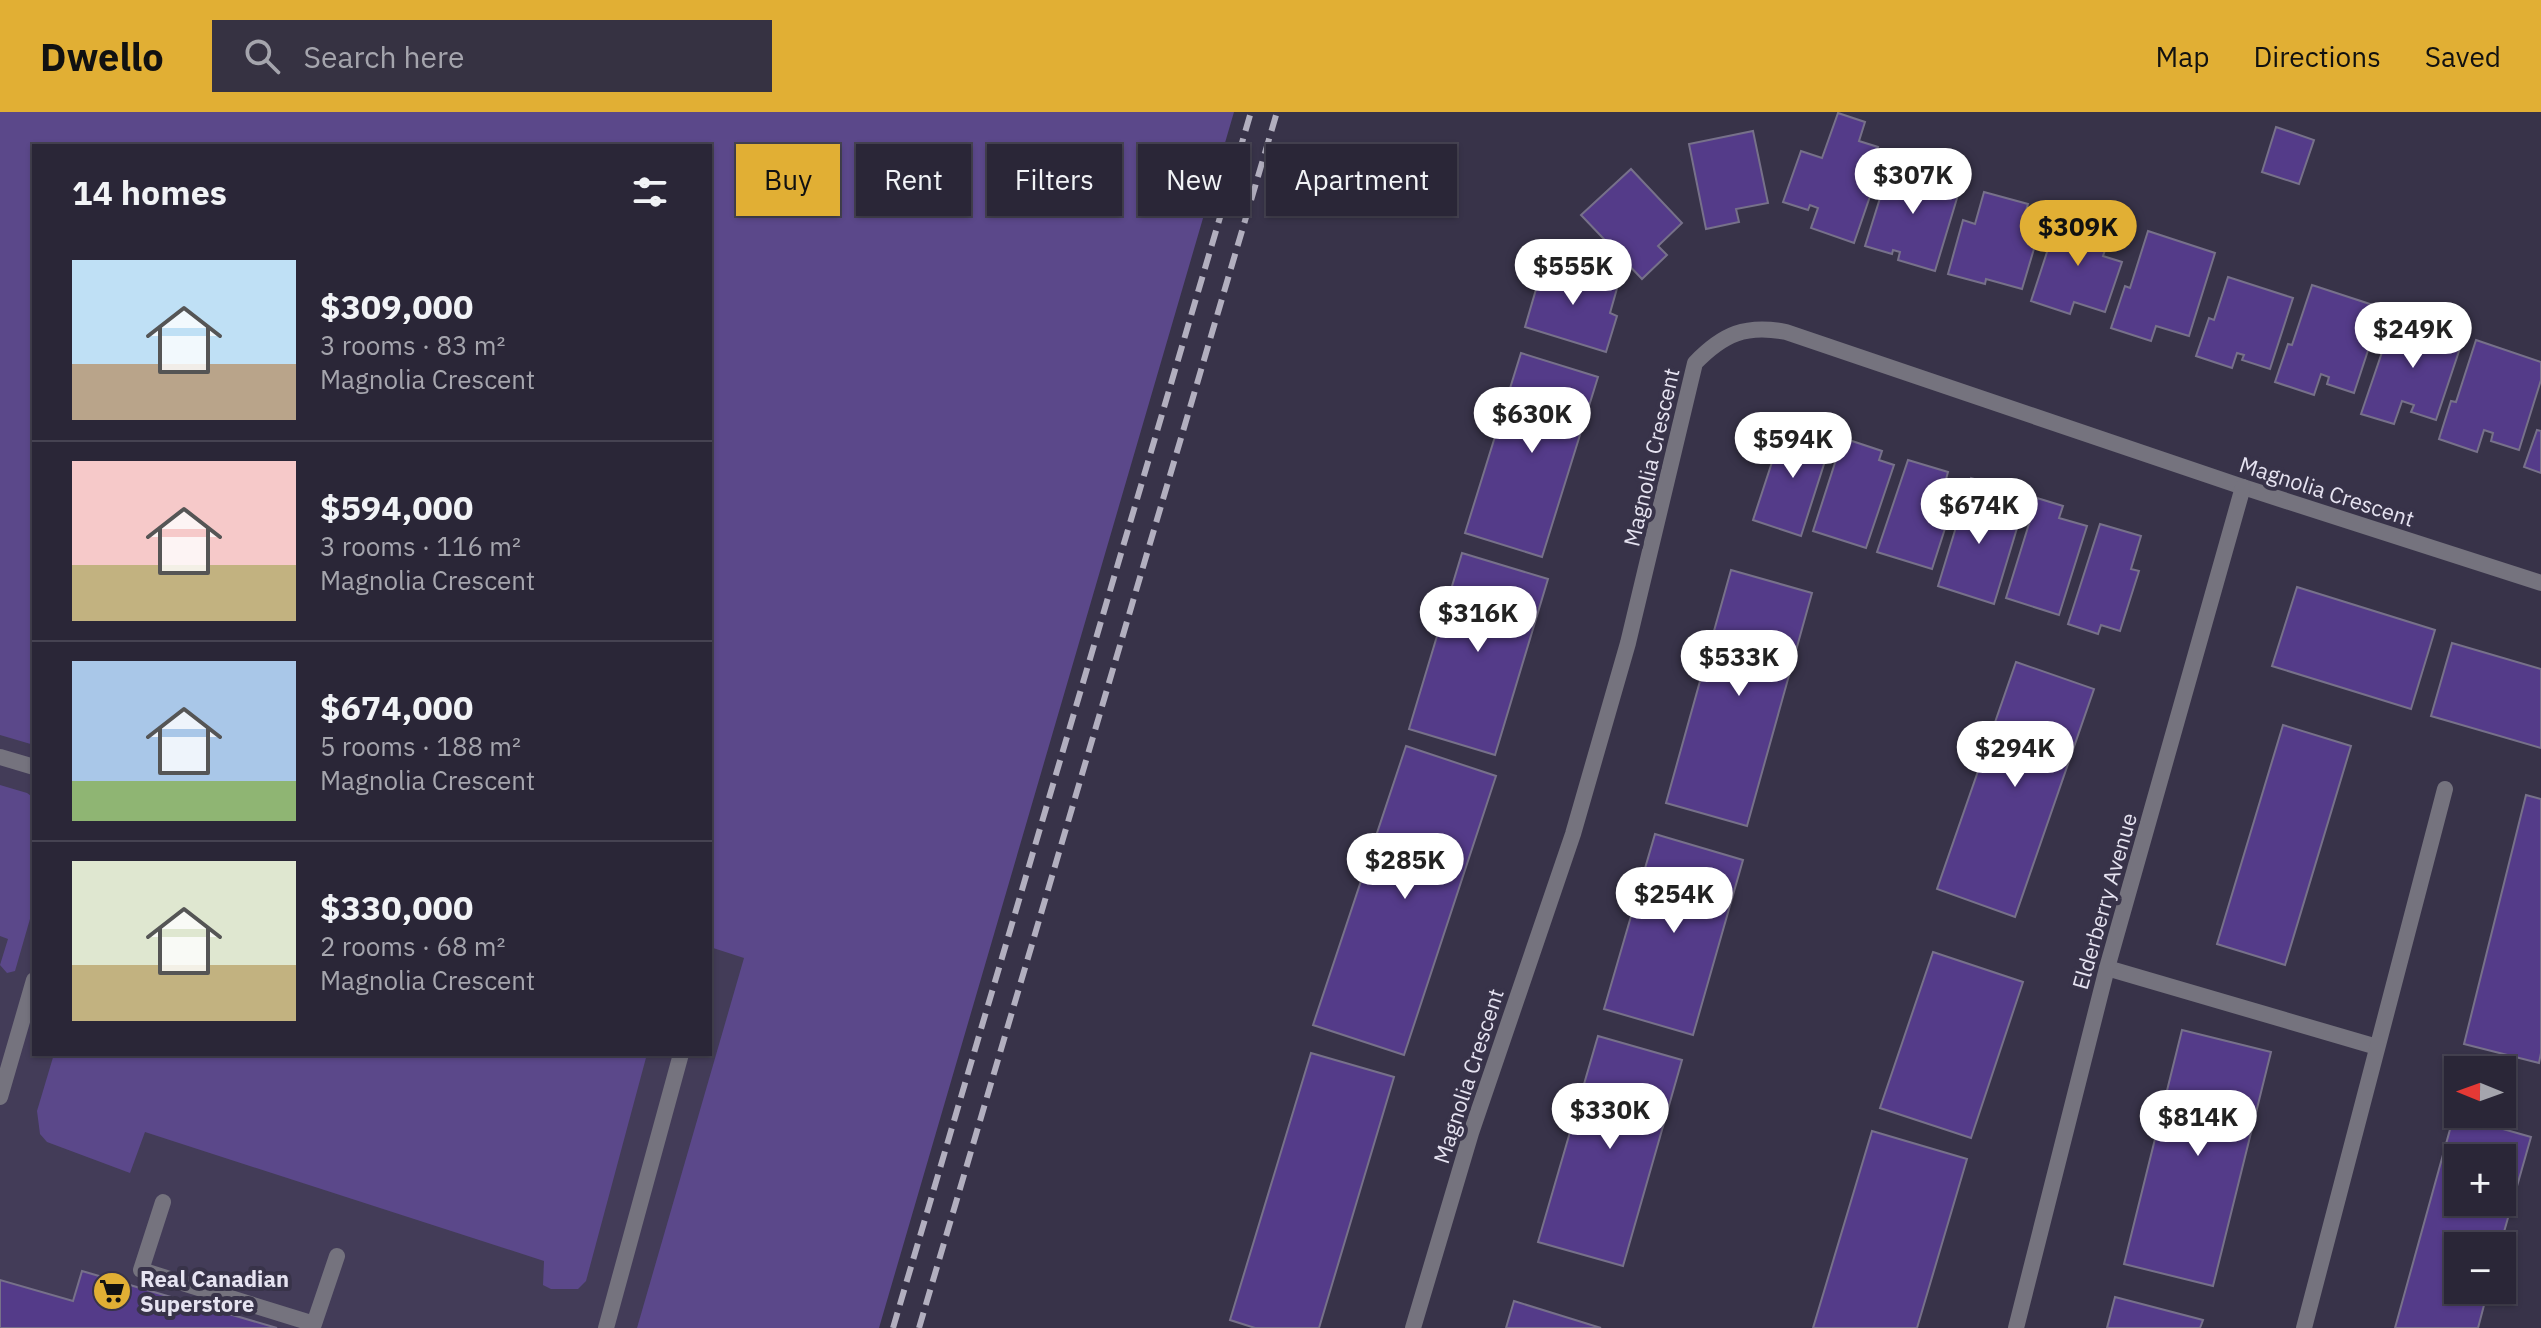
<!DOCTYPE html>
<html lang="en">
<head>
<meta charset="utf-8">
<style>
  :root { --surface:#2a2637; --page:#363242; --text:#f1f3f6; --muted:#a5a5ad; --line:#464352; --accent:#e1af34 }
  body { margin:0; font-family:"IBM Plex Sans",sans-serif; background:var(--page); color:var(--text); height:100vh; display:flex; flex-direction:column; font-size:30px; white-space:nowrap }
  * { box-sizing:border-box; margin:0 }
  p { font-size:26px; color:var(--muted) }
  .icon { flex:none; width:44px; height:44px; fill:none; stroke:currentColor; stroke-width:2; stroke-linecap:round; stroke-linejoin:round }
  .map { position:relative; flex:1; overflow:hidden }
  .panel { position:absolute; left:32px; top:32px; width:680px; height:912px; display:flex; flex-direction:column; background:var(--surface); border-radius:0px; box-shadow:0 2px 6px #0004,0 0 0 2px var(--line) }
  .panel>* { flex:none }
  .guide { position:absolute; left:736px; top:32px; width:760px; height:72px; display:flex; gap:16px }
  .needle { width:52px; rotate:271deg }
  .fabs { position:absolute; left:2444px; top:944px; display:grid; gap:16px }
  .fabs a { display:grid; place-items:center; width:72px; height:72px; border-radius:0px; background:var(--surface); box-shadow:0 2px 6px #0004,0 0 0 2px var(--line); font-size:40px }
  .price { position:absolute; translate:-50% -68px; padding:0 18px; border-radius:28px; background:#fff; color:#222; font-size:26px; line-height:52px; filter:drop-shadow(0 2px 4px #0008) }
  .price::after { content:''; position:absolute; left:50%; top:48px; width:24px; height:18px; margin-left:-12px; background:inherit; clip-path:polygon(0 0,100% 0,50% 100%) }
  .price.on { background:var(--accent); color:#111 }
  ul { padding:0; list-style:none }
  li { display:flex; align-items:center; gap:24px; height:200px; padding:0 40px }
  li+li { border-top:2px solid var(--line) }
  li span { display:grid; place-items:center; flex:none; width:224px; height:160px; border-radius:0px; color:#555 }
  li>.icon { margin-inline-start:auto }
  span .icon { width:96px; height:96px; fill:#fffc; stroke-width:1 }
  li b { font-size:34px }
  h2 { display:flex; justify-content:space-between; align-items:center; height:96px; padding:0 40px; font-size:34px }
  .pill { padding:0 28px; border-radius:0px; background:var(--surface); box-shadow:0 2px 6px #0004,0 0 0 2px var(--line); font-size:28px; line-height:72px }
  .pill.on { background:var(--accent); color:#111 }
  header { display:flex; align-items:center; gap:48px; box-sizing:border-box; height:112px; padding:0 40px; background:var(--accent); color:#111 }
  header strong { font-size:38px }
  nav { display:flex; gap:44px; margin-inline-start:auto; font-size:28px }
  .search { width:560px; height:72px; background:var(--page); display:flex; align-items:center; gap:20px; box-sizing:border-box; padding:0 28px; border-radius:0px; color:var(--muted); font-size:30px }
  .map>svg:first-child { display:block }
  .built { fill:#433c58 }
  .green { fill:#5b488a }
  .building { fill:#543b89; stroke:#77718a; stroke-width:2; fill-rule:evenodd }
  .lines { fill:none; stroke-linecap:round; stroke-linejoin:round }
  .lane { stroke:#75737e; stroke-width:16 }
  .street { stroke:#75737e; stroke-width:16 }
  .rail { stroke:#b2afbf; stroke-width:6; stroke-dasharray:16 8; stroke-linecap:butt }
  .labels { text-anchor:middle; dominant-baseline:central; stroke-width:8; stroke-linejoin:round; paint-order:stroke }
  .street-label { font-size:22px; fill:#e6e3f1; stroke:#383349 }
  .poi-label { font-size:22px; font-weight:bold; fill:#e6e3f1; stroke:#383349; text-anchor:start }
</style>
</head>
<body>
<header>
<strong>Dwello</strong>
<div class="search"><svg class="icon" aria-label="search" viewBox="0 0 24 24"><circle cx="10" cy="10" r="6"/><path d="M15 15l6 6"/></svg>Search here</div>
<nav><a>Map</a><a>Directions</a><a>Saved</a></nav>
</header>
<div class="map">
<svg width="2541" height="1216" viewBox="0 0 2541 1216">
  <rect width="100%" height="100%" fill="#383349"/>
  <path class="built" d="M0,594L34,604V942H710V800L777,820L658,1216H0Z"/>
  <g class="green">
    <path d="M0,0H1234L879,1216H637L744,846L710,835V34H34V633L0,623Z"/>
    <path d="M0,673L27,681L34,686V793L15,859L7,861L0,853L8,827L0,824Z"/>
    <path d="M54,942H647L586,1169L578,1177H551L543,1173L544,1149L145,1020L130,1061L47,1030L40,1022L37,999Z"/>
  </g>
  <g class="building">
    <path d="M1838,1L1865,10L1859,29L1878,35L1871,55L1879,58L1854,131L1811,116L1818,96L1810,93L1808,98L1783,90L1801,39L1822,46Z"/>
    <path d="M2276,15L2314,28L2299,72L2262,60Z"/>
    <path d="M1753,19L1768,91L1736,97L1739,110L1706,117L1689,32Z"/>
    <path d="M1891,51L1961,73L1935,159L1898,148L1900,140L1893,138L1892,142L1865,134Z"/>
    <path d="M1631,57L1682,111L1658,134L1667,143L1642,167L1581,103Z"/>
    <path d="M1984,80L2028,92L2021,115L2039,120L2022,177L1986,167L1985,172L1948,162L1963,108L1975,112Z"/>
    <path d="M2066,100L2113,115L2103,144L2122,150L2105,200L2074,190L2070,202L2031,189L2049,134L2055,135Z"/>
    <path d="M2148,119L2215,141L2189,224L2156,214L2151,229L2111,216L2125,174L2130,176Z"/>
    <path d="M1544,150L1618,173L1610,201L1617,204L1606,240L1525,215Z"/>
    <path d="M2228,165L2293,186L2270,257L2242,248L2244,243L2237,241L2232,256L2196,244L2209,206L2214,208Z"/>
    <path d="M2312,173L2382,196L2354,281L2327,272L2329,265L2321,262L2314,283L2275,270L2288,232L2292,233Z"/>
    <path d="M2395,202L2464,224L2436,308L2411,300L2414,293L2402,289L2394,312L2361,302Z"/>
    <path d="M2476,228L2541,250V268L2519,338L2491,329L2493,321L2484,318L2477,340L2439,327L2451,289L2456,290Z"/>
    <path d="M1521,241L1598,265L1542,445L1465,421Z"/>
    <path d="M1790,311L1833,324L1801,424L1753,408L1776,338L1781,340Z"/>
    <path d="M2537,318L2541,319V361L2524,355Z"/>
    <path d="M1843,326L1882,339L1879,348L1894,353L1866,436L1813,419Z"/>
    <path d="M1908,348L1948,360L1945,371L1958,376L1932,457L1877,440Z"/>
    <path d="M1971,366L1996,374L1988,402L1995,405L1998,397L2021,403L1994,492L1938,474Z"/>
    <path d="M2037,386L2063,394L2059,406L2087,414L2059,503L2006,486Z"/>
    <path d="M2100,412L2141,424L2131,457L2139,459L2120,519L2101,513L2098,522L2068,512Z"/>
    <path d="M1462,441L1548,467L1495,643L1409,617Z"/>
    <path d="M1731,458L1812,481L1747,714L1666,691Z"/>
    <path d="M2297,475L2435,518L2411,597L2272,554Z"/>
    <path d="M2452,531L2541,557V636L2431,604Z"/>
    <path d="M2016,550L2094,577L2015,805L1937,777Z"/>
    <path d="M2283,613L2351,634L2285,853L2217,832Z"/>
    <path d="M1406,634L1496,664L1404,943L1313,913Z"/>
    <path d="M2526,683L2541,687V941L2539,951L2464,932Z"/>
    <path d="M1655,722L1743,748L1693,923L1604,897Z"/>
    <path d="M1933,840L2023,870L1971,1026L1880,996Z"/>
    <path d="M2182,918L2271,940L2213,1174L2124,1152Z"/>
    <path d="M1598,924L1682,948L1623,1154L1538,1130Z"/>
    <path d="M1311,941L1394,965L1319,1216H1255L1230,1208Z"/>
    <path d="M2454,1003L2531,1025L2500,1134H2458V1178H2488L2478,1216H2395ZM2458,1046H2502V1090H2458Z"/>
    <path d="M1872,1019L1967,1047L1917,1216H1813Z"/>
    <path d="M82,1159L277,1216H0V1168L73,1189Z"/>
    <path d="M2115,1185L2203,1208L2200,1216H2107Z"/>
    <path d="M1514,1189L1601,1216H1506Z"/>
  </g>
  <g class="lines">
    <g class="lane">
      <path d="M0,645L34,655"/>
      <path d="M2107,856L2377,935"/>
      <path d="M0,985L34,868"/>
      <path d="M163,1090L141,1158L314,1212L337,1144"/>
      <path d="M606,1216L681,942"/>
      <path d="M2304,1216L2445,677"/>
    </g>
    <g class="street">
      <path d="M1413,1216L1471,1021L1573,722L1628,531L1695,251C1723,222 1746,212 1786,220L2243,375L2541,471"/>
      <path d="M2016,1216L2107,856L2243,375"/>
    </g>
    <g class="rail">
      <path d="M893,1216L1251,0"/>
      <path d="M919,1216L1277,0"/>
    </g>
  </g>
  <defs>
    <symbol id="supermarket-disc" viewBox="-11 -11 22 22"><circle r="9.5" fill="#e1af34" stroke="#383349"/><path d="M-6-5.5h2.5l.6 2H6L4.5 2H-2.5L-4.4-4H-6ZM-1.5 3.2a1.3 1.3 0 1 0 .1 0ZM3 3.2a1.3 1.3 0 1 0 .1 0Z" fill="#111"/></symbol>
  </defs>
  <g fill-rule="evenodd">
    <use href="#supermarket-disc" x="90" y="1157" width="44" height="44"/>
  </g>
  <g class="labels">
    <g class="street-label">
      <text transform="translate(1651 345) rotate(-77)">Magnolia Crescent</text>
      <text transform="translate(2327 379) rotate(18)">Magnolia Crescent</text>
      <text transform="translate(2104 789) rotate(-74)">Elderberry Avenue</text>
      <text transform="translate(1468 964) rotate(-72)">Magnolia Crescent</text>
    </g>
    <g class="poi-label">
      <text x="140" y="1166">Real Canadian<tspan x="140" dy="25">Superstore</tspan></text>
    </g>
  </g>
</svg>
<div class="fabs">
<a><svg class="needle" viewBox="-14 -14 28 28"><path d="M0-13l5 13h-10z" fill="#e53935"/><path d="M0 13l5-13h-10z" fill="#a5a5ad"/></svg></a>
<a>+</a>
<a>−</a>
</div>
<b class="price" style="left:1913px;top:104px">$307K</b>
<b class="price on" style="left:2078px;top:156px">$309K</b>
<b class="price" style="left:1573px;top:195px">$555K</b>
<b class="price" style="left:2413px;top:258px">$249K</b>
<b class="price" style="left:1532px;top:343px">$630K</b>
<b class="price" style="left:1793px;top:368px">$594K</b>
<b class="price" style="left:1979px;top:434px">$674K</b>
<b class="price" style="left:1478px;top:542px">$316K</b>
<b class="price" style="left:1739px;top:586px">$533K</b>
<b class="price" style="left:2015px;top:677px">$294K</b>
<b class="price" style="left:1405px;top:789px">$285K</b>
<b class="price" style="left:1674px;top:823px">$254K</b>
<b class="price" style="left:1610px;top:1039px">$330K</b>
<b class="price" style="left:2198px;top:1046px">$814K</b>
<div class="guide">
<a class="pill on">Buy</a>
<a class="pill">Rent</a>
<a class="pill">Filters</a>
<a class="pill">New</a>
<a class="pill">Apartment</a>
</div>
<section class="panel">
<h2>14 homes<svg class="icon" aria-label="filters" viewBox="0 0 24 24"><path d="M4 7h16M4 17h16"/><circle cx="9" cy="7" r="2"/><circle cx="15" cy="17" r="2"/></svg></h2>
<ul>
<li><span style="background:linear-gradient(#bfe0f5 65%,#b9a48a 0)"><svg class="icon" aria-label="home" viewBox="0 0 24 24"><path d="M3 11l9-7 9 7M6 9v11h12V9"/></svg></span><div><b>$309,000</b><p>3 rooms · 83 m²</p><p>Magnolia Crescent</p></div></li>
<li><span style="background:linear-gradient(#f6c9c9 65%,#c2b280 0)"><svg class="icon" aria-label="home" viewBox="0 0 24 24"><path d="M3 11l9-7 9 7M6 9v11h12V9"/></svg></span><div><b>$594,000</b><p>3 rooms · 116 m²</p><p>Magnolia Crescent</p></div></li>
<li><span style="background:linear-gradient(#a9c7e8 75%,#8fb573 0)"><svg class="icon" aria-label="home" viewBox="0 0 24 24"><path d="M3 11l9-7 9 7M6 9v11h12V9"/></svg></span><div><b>$674,000</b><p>5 rooms · 188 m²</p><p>Magnolia Crescent</p></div></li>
<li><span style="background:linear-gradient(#dfe7d0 65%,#c2b280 0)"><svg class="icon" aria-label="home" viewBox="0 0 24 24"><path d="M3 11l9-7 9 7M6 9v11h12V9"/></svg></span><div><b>$330,000</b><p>2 rooms · 68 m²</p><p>Magnolia Crescent</p></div></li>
</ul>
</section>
</div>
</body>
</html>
